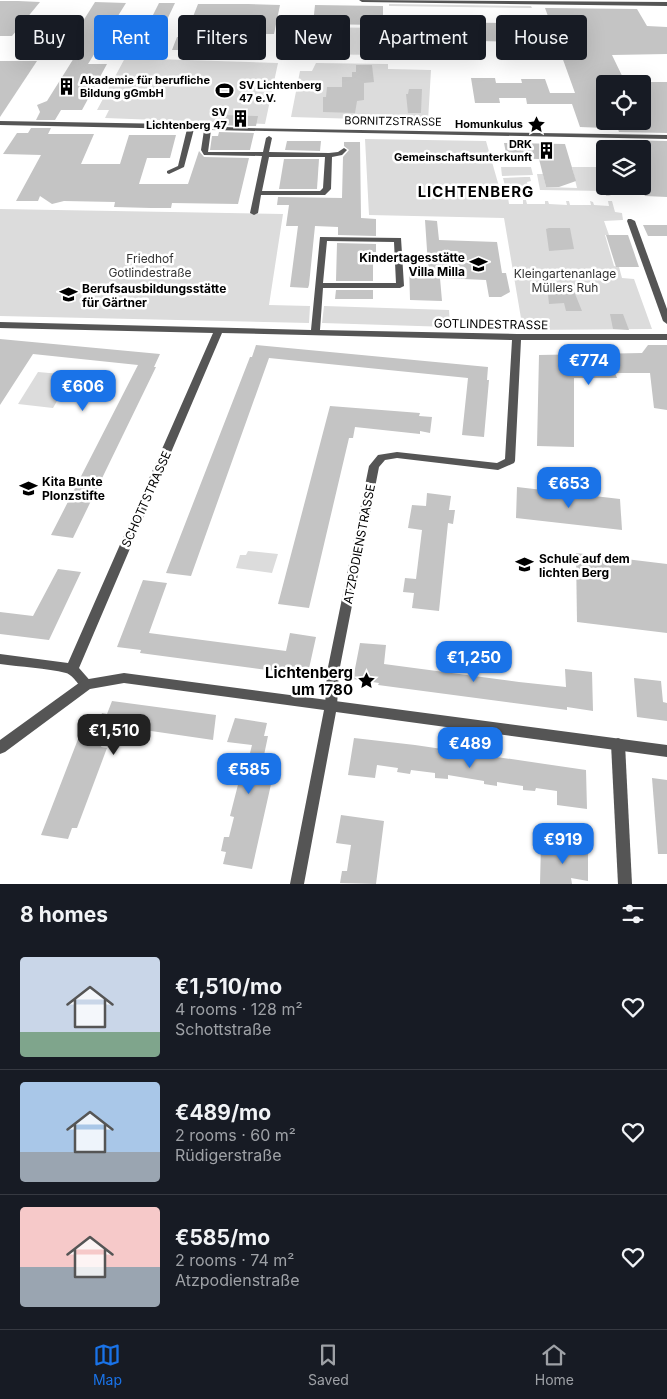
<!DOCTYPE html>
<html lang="en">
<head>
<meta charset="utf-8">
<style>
  :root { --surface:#171b24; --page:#20242c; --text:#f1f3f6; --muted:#9ea1a6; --line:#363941; --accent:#1a73e8 }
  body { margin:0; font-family:Inter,sans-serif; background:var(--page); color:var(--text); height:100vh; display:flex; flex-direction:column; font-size:19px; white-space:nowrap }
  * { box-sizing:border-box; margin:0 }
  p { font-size:16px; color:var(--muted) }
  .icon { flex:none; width:28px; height:28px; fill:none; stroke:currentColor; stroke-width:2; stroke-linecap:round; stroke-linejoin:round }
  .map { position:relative; height:884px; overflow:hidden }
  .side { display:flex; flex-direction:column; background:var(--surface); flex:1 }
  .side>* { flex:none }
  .guide { position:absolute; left:15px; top:15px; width:638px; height:45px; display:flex; gap:10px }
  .buttons { position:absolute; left:596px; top:75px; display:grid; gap:10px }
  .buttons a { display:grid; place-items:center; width:55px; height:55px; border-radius:5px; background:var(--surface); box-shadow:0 5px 20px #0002; font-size:25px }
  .price { position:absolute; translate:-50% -42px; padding:0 11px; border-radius:10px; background:var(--accent); color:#fff; font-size:16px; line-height:32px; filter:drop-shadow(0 1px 2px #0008) }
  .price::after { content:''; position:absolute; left:50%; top:30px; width:15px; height:11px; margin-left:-8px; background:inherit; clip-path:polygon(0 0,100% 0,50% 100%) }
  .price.selected { background:#222; color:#fff }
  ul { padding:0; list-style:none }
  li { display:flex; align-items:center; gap:15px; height:125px; padding:0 20px }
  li+li { border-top:1px solid var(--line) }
  li span { display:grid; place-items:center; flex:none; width:140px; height:100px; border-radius:5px; color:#555 }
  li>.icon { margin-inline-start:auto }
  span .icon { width:60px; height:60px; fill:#fffc; stroke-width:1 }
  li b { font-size:21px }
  h2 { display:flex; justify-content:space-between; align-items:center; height:60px; padding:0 20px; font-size:21px }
  .chip { padding:0 18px; border-radius:5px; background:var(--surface); box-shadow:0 5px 20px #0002; font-size:18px; line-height:45px }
  .chip.selected { background:var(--accent); color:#fff }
  .tab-bar { display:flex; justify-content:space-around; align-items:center; height:70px; border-top:1px solid var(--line); background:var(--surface); font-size:14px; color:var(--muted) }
  .tab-bar a { display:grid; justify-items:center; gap:2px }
  .tab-bar .selected { color:var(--accent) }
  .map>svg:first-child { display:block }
  .green { fill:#dcdcdc }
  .building { fill:#c4c4c4 }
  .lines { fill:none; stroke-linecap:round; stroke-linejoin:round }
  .minor { fill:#555; fill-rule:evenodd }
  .tertiary { fill:#555; fill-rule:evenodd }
  .labels { text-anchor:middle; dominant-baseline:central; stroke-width:5; stroke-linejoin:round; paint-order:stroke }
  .far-poi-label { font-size:11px; font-weight:bold; fill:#000; stroke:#fff; text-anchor:end }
  .far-street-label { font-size:11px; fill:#000; stroke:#fff }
  .poi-label { font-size:12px; font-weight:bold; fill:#000; stroke:#fff; text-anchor:start }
  .park-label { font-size:12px; fill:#333; stroke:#fff }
  .street-label { font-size:12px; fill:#000; stroke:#fff }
  .far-district-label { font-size:15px; font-weight:bold; letter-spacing:1px; fill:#000; stroke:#fff }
  .near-poi-label { font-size:15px; font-weight:bold; fill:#000; stroke:#fff; text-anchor:end }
</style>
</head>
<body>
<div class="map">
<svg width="667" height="884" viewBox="0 0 667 884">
  <rect width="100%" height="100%" fill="#fff"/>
  <g class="green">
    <path d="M389,4L531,6L532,8L389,6Z"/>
    <path d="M293,27L390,28V55L288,54Z"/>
    <path d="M125,58L278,63L265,124L105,118L109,110H97Z"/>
    <path d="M316,63L388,64V69L431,70L428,121L291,117L300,71H312Z"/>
    <path d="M365,139L486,141L500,190L507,191L509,204H523V200H526L527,204H545V201H548L549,204L567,205L566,201H569L570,205H591L590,201L593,202L594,205L609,206L608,201H612L615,212L622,213L623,220L604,221L609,235H605L614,266L619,267L622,278L634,279L652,329L523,330L504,218L369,215Z"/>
    <path d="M597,164L602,166L605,175V186H608L611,195L609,196H606L605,191L540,190L537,174H543L546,187L577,188L572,167H598Z"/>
    <path d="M501,167H531L533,175L502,176Z"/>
    <path d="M525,177H530L531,181L527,182L529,190H512L505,186L503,178Z"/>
    <path d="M0,209L283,214L269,305L310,306L309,323L0,316Z"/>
    <path d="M324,306L449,310L450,327L322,323Z"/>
    <path d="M38,372L72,375L53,408L18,404Z"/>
    <path d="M248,551L278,554L272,573L236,568L240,555H246Z"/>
  </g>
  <g class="building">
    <path d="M0,1H18L40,2L12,36H0Z"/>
    <path d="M95,2L126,3L88,64H107L82,110H61L55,120H36L40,112L37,105L47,101L84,42H59L54,48H34L49,26H80Z"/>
    <path d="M159,3H175L154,47H137Z"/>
    <path d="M198,4H248L280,5L274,34H240L239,38H230L227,50H172L177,37H185Z"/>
    <path d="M315,5L383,6V25L313,24Z"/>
    <path d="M545,8L637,9L647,26L667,27V54L612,55L626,84H605V128L580,127L572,104H527L526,98H499L500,103H475L471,78H495L496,83H522L521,79H545L550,93H575L557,43L403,39V22L515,23L516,27H552Z"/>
    <path d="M0,61H37L0,117Z"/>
    <path d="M356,65H372L374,82L364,83V100L357,101L355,113L323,112V97H326L327,87H342V77H352V72H356Z"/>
    <path d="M642,82H667V133L619,132L615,121H642Z"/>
    <path d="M409,89H422L421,113H408L406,94H408Z"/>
    <path d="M224,115L258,116L256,126H243L221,125Z"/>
    <path d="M31,128H51L48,134H94L81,164H120L129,135H176L170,158H147L139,184H188L199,151L204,157L249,158L238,204L172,203L171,208H151L114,207L115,202L64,201L52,204L40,196L38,201H16L41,155L3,154L17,133H28Z"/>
    <path d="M219,132L254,133L250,150H210L212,136H218Z"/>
    <path d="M622,140L667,141V197L645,196L642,191V149H626Z"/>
    <path d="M287,141H321L320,151L285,150Z"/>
    <path d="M344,142H360L361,218L376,219V236L338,235V227L315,226L309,285L308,288L290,287L298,226H286L289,205H277L278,197L342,198L343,157L349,150L344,146Z"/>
    <path d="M504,143L565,144L576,181L559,187H546L539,159L507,158Z"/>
    <path d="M284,159H319L317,189H279Z"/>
    <path d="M425,220L437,221L439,240L497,242L502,273H506L510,292L501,297H489L486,280L440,278L442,301L410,300L409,265H428Z"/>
    <path d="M643,225H667V236H648Z"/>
    <path d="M549,228H570L574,249L549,251L546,229Z"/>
    <path d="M606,235H628L639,267H616Z"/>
    <path d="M337,243L376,244V252H373V281H336Z"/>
    <path d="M547,284H571L582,311H566L564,303L549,304Z"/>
    <path d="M336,290H373V299H335Z"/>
    <path d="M610,314H623L629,330L613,329Z"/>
    <path d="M0,339L160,354L154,367H156L73,538L51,535L138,365L33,354L0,405Z"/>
    <path d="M256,345L488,367L487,380H489L484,437L462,435L468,378L269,358L191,576L166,573L250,357H252Z"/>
    <path d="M648,345H667V410L654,408L650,373H615L617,378H574V447L537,446L539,355L642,353Z"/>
    <path d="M330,406L420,413L419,416L432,417L430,433L420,431V434L355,427L353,438H349L309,608L278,604Z"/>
    <path d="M517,487L620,499L622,530L516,518Z"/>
    <path d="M427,493L451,496L449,510H455L453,524L448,523L439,611L412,608L414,593L403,592L405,578L416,579L422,530L408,528L412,505L426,506Z"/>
    <path d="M576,553L667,564V633L577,622Z"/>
    <path d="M58,569L81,572L49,640L0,634V612L33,616Z"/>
    <path d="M143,580L167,583L149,633L286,651L290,633L316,637L308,673L282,670V672L140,653L141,650L117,647Z"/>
    <path d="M360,643L386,645L384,664L519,682L566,687L565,669L592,672L593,711L567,707V710L378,685L379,683L353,679Z"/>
    <path d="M634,678L661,681L663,702L667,703V721L637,717Z"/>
    <path d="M112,701L216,715L213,740L110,725L101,747L107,748L77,828H72L68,839L41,835L80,734L94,736L102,713L107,714Z"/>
    <path d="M235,718L267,723L264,736H268L263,760L276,762L252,869L223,864L226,852L221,851L224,837H229L234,817L230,816L242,769H246L252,745L227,742Z"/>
    <path d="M354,738L415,745L586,770L587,809L557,805V791L536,788L535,791L523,790V786L497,782V786L484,784V781L448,775V779L435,778V773L411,770L410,774L397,772L398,768L377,765L375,778L348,775Z"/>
    <path d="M652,778L667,780V854H658Z"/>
    <path d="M341,815L384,821L376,884L340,883L342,871H347L351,845L336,843Z"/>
    <path d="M541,844L588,851V881L571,878L572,884H540Z"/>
  </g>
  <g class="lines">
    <g class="minor">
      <path d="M0,121L174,124L243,128L667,135V139L211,130L208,152H263L266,138L269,136L272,138L269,152L329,153L338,152L344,148L347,150L342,155L332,157L331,189L325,195H261L258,213L254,215L250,213L262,156L204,155L201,150L204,130L194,129L184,167L169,174L167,173V171L178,166L187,129L0,125ZM269,157H325L323,188L320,191H262Z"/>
      <path d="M628,219H631L635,221L667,309V324L663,321L627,221Z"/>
      <path d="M320,237L401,238L404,286L400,288H323L320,330L517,334H667V340H521L515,461L514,463L498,470L397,458L385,460L379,467L339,672L337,706L336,710L331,712L326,710L325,706L327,672L369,466L378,455L397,452L497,463L505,459L512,340L222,333L79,668L93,684L91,688C79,692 76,676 66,673C47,668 20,667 0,664V654L68,663L213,333L0,328V322L311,330ZM327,241L394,242L396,283H323Z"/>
      <path d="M618,738L623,740L625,744L632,884H618L611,744L613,740Z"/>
    </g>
    <g class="tertiary">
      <path d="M359,0L667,2V6L362,2Z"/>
      <path d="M124,673L667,745V757L336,712L304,884H290L324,710L124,683L90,689L5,752L0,754V740L83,680Z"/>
    </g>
  </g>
  <defs>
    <symbol id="building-bare" viewBox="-9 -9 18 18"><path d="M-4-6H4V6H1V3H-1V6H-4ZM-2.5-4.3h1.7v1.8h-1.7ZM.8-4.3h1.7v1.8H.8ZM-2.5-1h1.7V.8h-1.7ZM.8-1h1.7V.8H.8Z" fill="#000" stroke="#fff" stroke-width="2.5" paint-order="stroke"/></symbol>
    <symbol id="stadium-bare" viewBox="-9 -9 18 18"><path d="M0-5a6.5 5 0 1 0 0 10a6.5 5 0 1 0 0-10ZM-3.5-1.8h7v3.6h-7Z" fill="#000" stroke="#fff" stroke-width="2.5" paint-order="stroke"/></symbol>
    <symbol id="sight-bare" viewBox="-9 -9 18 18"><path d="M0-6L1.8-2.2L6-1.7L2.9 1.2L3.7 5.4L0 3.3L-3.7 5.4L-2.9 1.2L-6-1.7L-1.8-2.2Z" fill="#000" stroke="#fff" stroke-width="2.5" paint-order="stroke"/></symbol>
    <symbol id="school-bare" viewBox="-9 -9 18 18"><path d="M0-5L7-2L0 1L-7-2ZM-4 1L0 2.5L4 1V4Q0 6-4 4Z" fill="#000" stroke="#fff" stroke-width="2.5" paint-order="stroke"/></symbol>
    <symbol id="university-bare" viewBox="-9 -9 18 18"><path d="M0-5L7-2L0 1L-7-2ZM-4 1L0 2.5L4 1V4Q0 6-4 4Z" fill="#000" stroke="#fff" stroke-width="2.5" paint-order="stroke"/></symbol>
  </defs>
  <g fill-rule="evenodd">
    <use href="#building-bare" x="54" y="74" width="25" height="25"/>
    <use href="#stadium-bare" x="212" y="78" width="25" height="25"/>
    <use href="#building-bare" x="228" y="106" width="25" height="25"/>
    <use href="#sight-bare" x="524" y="112" width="25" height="25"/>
    <use href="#building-bare" x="534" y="138" width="25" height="25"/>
    <use href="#school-bare" x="466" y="252" width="25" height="25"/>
    <use href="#university-bare" x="56" y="282" width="25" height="25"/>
    <use href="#school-bare" x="16" y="476" width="25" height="25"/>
    <use href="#school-bare" x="512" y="552" width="25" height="25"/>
    <use href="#sight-bare" x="354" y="668" width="25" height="25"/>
  </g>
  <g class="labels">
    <g class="far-poi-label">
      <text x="80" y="80" text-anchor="start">Akademie für berufliche<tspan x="80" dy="13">Bildung gGmbH</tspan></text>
      <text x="239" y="85" text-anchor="start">SV Lichtenberg<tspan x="239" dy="13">47 e.V.</tspan></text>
      <text x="227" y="112">SV<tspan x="227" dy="13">Lichtenberg 47</tspan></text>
      <text x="523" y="124">Homunkulus</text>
      <text x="532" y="144">DRK<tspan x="532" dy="13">Gemeinschaftsunterkunft</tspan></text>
    </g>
    <g class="far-street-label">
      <text transform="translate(393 121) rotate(1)">BORNITZSTRASSE</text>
    </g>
    <g class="poi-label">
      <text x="465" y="257" text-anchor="end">Kindertagesstätte<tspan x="465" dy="14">Villa Milla</tspan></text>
      <text x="82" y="288">Berufsausbildungsstätte<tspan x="82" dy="14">für Gärtner</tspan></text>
      <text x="42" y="481">Kita Bunte<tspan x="42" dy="14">Plonzstifte</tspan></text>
      <text x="539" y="558">Schule auf dem<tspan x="539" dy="14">lichten Berg</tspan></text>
    </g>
    <g class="park-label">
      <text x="150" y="258">Friedhof<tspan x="150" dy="14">Gotlindestraße</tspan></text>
      <text x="565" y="273">Kleingartenanlage<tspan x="565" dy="14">Müllers Ruh</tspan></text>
    </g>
    <g class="street-label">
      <text transform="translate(491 324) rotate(1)">GOTLINDESTRASSE</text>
      <text transform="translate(146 499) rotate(-66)">SCHOTTSTRASSE</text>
      <text transform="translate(359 544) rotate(-79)">ATZPODIENSTRASSE</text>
    </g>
    <g class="far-district-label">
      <text x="476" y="191">LICHTENBERG</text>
    </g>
    <g class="near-poi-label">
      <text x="353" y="672">Lichtenberg<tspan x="353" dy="17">um 1780</tspan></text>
    </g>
  </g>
</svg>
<div class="buttons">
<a><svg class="icon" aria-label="locate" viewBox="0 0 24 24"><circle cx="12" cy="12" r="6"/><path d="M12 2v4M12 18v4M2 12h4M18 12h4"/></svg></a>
<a><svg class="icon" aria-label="layers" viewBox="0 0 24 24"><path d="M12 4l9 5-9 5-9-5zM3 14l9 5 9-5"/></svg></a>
</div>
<b class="price" style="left:589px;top:386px">€774</b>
<b class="price" style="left:83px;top:412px">€606</b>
<b class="price" style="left:569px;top:509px">€653</b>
<b class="price" style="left:474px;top:683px">€1,250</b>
<b class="price selected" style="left:114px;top:756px">€1,510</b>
<b class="price" style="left:470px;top:769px">€489</b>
<b class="price" style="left:249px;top:795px">€585</b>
<b class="price" style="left:563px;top:865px">€919</b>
<div class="guide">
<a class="chip">Buy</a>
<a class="chip selected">Rent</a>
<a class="chip">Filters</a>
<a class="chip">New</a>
<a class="chip">Apartment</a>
<a class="chip">House</a>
</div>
</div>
<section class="side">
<h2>8 homes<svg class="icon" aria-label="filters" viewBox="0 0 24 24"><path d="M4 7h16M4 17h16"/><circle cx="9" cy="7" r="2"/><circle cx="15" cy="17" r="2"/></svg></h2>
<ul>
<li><span style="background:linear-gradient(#c9d6e8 75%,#7fa58c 0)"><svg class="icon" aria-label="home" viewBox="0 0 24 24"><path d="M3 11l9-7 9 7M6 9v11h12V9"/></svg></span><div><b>€1,510/mo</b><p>4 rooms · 128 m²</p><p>Schottstraße</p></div><svg class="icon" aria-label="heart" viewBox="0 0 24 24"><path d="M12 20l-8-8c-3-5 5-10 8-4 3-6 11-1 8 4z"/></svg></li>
<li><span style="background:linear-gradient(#a9c7e8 70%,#9aa5b1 0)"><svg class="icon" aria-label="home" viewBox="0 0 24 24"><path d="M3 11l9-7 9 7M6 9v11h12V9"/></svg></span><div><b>€489/mo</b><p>2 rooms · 60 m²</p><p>Rüdigerstraße</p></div><svg class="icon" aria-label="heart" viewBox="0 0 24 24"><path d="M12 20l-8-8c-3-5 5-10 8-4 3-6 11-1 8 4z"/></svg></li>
<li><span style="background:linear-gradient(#f6c9c9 60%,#9aa5b1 0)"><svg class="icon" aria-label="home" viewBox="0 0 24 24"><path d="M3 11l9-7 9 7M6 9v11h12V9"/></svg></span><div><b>€585/mo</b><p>2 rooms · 74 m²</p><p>Atzpodienstraße</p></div><svg class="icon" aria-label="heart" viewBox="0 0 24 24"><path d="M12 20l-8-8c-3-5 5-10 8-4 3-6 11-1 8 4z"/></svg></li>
</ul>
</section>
<nav class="tab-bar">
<a class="selected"><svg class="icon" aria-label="map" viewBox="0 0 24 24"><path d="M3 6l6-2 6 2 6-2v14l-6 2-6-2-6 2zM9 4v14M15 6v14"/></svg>Map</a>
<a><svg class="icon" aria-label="saved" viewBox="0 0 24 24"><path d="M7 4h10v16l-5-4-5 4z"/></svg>Saved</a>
<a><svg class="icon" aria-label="home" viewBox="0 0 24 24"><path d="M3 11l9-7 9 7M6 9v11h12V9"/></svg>Home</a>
</nav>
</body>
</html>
